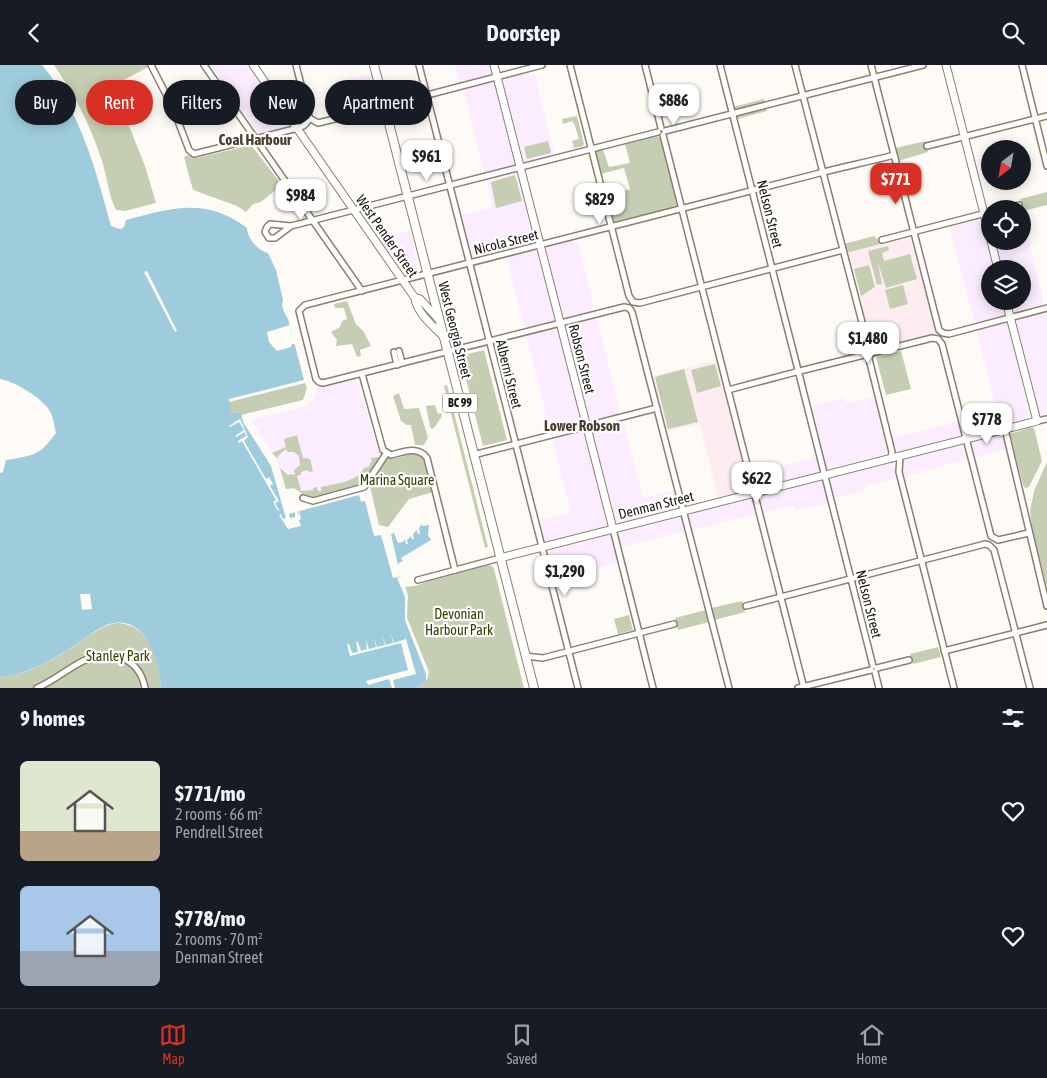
<!DOCTYPE html>
<html lang="en">
<head>
<meta charset="utf-8">
<style>
  :root { --surface:#171b24; --page:#20242c; --text:#f1f3f6; --muted:#9ea1a6; --line:#363941; --accent:#d93025 }
  body { margin:0; font-family:"Asap Condensed",sans-serif; background:var(--page); color:var(--text); height:100vh; display:flex; flex-direction:column; font-size:19px; white-space:nowrap }
  * { box-sizing:border-box; margin:0 }
  p { font-size:16px; color:var(--muted) }
  .icon { flex:none; width:28px; height:28px; fill:none; stroke:currentColor; stroke-width:2; stroke-linecap:round; stroke-linejoin:round }
  .map { position:relative; height:623px; overflow:hidden }
  .side { display:flex; flex-direction:column; background:var(--surface); flex:1 }
  .side>* { flex:none }
  .top-card { position:absolute; left:15px; top:15px; width:500px; height:45px; display:flex; gap:10px }
  .needle { width:32px; rotate:211deg }
  .controls { position:absolute; left:981px; top:75px; display:grid; gap:10px }
  .controls a { display:grid; place-items:center; width:50px; height:50px; border-radius:50%; background:var(--surface); box-shadow:0 2px 12px #0003; font-size:25px }
  .price { position:absolute; translate:-50% -42px; padding:0 11px; border-radius:10px; background:#fff; color:#222; font-size:16px; line-height:32px; filter:drop-shadow(0 1px 2px #0008) }
  .price::after { content:''; position:absolute; left:50%; top:30px; width:15px; height:11px; margin-left:-8px; background:inherit; clip-path:polygon(0 0,100% 0,50% 100%) }
  .price.selected { background:var(--accent); color:#fff }
  ul { padding:0; list-style:none }
  li { display:flex; align-items:center; gap:15px; height:125px; padding:0 20px }
  li span { display:grid; place-items:center; flex:none; width:140px; height:100px; border-radius:8px; color:#555 }
  li>.icon { margin-inline-start:auto }
  span .icon { width:60px; height:60px; fill:#fffc; stroke-width:1 }
  li b { font-size:21px }
  h2 { display:flex; justify-content:space-between; align-items:center; height:60px; padding:0 20px; font-size:21px }
  .chip { padding:0 18px; border-radius:22px; background:var(--surface); box-shadow:0 2px 12px #0003; font-size:18px; line-height:45px }
  .chip.selected { background:var(--accent); color:#fff }
  header { display:flex; justify-content:space-between; align-items:center; height:65px; padding:0 20px; background:var(--surface); font-size:22px; font-weight:700 }
  .tabs { display:flex; justify-content:space-around; align-items:center; height:70px; border-top:1px solid var(--line); background:var(--surface); font-size:14px; color:var(--muted) }
  .tabs a { display:grid; justify-items:center; gap:2px }
  .tabs .selected { color:var(--accent) }
  .map>svg:first-child { display:block }
  .commercial { fill:#fbecff }
  .education { fill:#fdedf1 }
  .green { fill:#c5cdb3 }
  .water { fill:#9eccdd }
  .pier { fill:#fefbf7 }
  .lines { fill:none; stroke-linecap:round; stroke-linejoin:round }
  .minor-casing { stroke:#8b7f6d; stroke-width:8 }
  .major-casing { stroke:#8b7f6d; stroke-width:9 }
  .highway-casing { stroke:#8b7f6d; stroke-width:10 }
  .minor { stroke:#fff; stroke-width:5 }
  .major { stroke:#fff; stroke-width:7 }
  .highway { stroke:#fff; stroke-width:8 }
  .labels { text-anchor:middle; dominant-baseline:central; stroke-width:4.5; stroke-linejoin:round; paint-order:stroke }
  .shield { fill:#fff; stroke:#5e5b56; stroke-width:1 }
  .shield-label { font-size:12px; font-weight:bold; fill:#19150e }
  .street-label { font-size:14px; fill:#19150e; stroke:#fff }
  .park-label { font-size:14px; fill:#354100; stroke:#fff }
  .neighbourhood-label { font-size:15px; font-weight:bold; fill:#493e2e; stroke:#fff }
</style>
</head>
<body>
<header><svg class="icon" aria-label="back" viewBox="0 0 24 24"><path d="M15 5l-7 7 7 7"/></svg>Doorstep<svg class="icon" aria-label="search" viewBox="0 0 24 24"><circle cx="10" cy="10" r="6"/><path d="M15 15l6 6"/></svg></header>
<div class="map">
<svg width="1047" height="623" viewBox="0 0 1047 623">
  <rect width="100%" height="100%" fill="#fefbf7"/>
  <g class="commercial">
    <path d="M210,0H247L286,57V60L261,68L257,67Z"/>
    <path d="M455,0H491L492,9L489,11L459,19Z"/>
    <path d="M528,7L532,10L535,9L554,88L550,92L526,98L524,96L502,13L508,10L511,12Z"/>
    <path d="M371,9L377,35V39L349,47L347,45H345L338,17Z"/>
    <path d="M492,17L495,18L516,99L513,102L488,108L483,105L464,27L467,26L466,23Z"/>
    <path d="M515,107L518,109L535,177L534,179L509,185L506,183L502,184L500,187L474,194L472,192L462,150L493,142L487,118L489,117L490,114Z"/>
    <path d="M1023,153L1044,238L1039,243L1015,248L1011,236H1022V204H1002L995,176H1022Z"/>
    <path d="M977,154L982,157L993,204H990V236H1002L1005,249L1003,252L981,258L974,256L950,165L953,164L954,160Z"/>
    <path d="M410,165L419,205L417,209L407,211L379,173Z"/>
    <path d="M572,176L576,179H578L594,242L592,243L590,247L565,253L563,251L546,184L548,182Z"/>
    <path d="M535,185L538,188L555,254L553,257L528,263L524,261L507,195L509,194L510,191Z"/>
    <path d="M1041,248L1047,250V349L1042,350L1039,347L1016,256L1017,254Z"/>
    <path d="M590,253L597,255L620,346L618,347V351L593,358L589,354L566,261L568,259Z"/>
    <path d="M1003,257L1008,260L1030,351L1028,354L968,368L964,355L997,346L977,268L981,263Z"/>
    <path d="M555,262L558,263L581,357L580,360L554,366L552,364H550L527,273L530,269Z"/>
    <path d="M353,315H356L359,319L377,383L383,391L362,421L316,434L306,432L295,424L286,425L277,395L251,355L307,341L315,332L317,322H325Z"/>
    <path d="M877,332L890,388L827,404L823,392L824,389L813,345V341L842,333L848,338Z"/>
    <path d="M618,356L621,359L624,358L643,433L675,425L679,440L678,443L650,451L647,449L643,453L616,458L592,366L595,362Z"/>
    <path d="M958,356L962,368L960,371L897,387L893,373Z"/>
    <path d="M582,366L584,368L607,460L605,462L579,469L578,467L574,468V470L547,477L544,474L540,455L571,448L553,377L555,376V372Z"/>
    <path d="M1001,370L1003,372L1006,384L974,392L971,378Z"/>
    <path d="M963,380L965,382L968,394L903,412L900,398L903,395L927,388L930,390L935,389L936,386Z"/>
    <path d="M818,392L821,404L818,408L758,423L755,421L752,407Z"/>
    <path d="M892,398L894,400L898,413L865,421L866,425L833,434L829,416L830,414Z"/>
    <path d="M821,415L824,417L829,438L796,445L794,440L762,448L759,434L761,431Z"/>
    <path d="M750,434L753,437L757,449L691,465L688,453L690,449Z"/>
    <path d="M679,452L683,455L686,466L621,482L618,471L620,467L644,461L648,463L652,462L654,459Z"/>
    <path d="M609,470L612,472L619,498L554,513L548,491L550,485L575,479L577,481L582,480L583,477Z"/>
  </g>
  <g class="education">
    <path d="M908,172L912,175L935,264L940,269L938,271H933L872,285L846,188Z"/>
    <path d="M717,295L750,422L748,426L718,434L700,359L666,367L652,311Z"/>
  </g>
  <g class="green">
    <path d="M54,0H147L148,2L113,21L145,101L156,138L125,146L116,145C108,129 107,109 101,93C90,59 74,29 54,0Z"/>
    <path d="M764,34L767,46L737,54L733,42Z"/>
    <path d="M577,51L584,79L583,81L574,83L572,76L579,74L575,61L572,56L563,59L562,54Z"/>
    <path d="M656,71L659,72L662,76L677,141L615,158L612,157L606,131L630,124L624,103L601,109L594,87L596,85H603L609,102L630,98L625,79Z"/>
    <path d="M548,76L551,88L527,94L524,82Z"/>
    <path d="M926,76L928,87L898,96L895,83Z"/>
    <path d="M251,80L282,120L261,137L253,139L246,147L237,141L193,125L184,92L188,90L197,93Z"/>
    <path d="M515,110L522,136L496,143L491,117Z"/>
    <path d="M1047,127V140L1023,146L1020,134Z"/>
    <path d="M874,171L878,175L884,178L846,188L844,179Z"/>
    <path d="M888,181L889,185L882,188L884,196L910,189L917,214L886,223L878,198L882,219L877,220L868,186Z"/>
    <path d="M869,200L875,222L861,231L854,204Z"/>
    <path d="M903,220L908,239L890,244L885,225Z"/>
    <path d="M347,236L356,259L364,267L371,281L360,285L361,291L357,292L352,279L336,281L337,275L331,267L340,262L342,256L347,254L344,243H335L334,239Z"/>
    <path d="M484,285L507,375L483,381L460,291Z"/>
    <path d="M901,286L911,324L886,330L876,292Z"/>
    <path d="M715,299L721,321L697,328L691,305Z"/>
    <path d="M684,304L698,357L668,364L655,312Z"/>
    <path d="M305,318L307,323L303,335L241,350L240,347L232,348L229,337Z"/>
    <path d="M447,320L488,482L485,483L444,321Z"/>
    <path d="M399,328L404,344L419,343L428,373L424,380H415L411,360H407L401,356L393,331Z"/>
    <path d="M435,340L438,349L441,348L442,351L434,363L432,364L430,362L426,341Z"/>
    <path d="M1031,362L1034,363L1042,396L1029,422L1025,423L1023,420L1010,369Z"/>
    <path d="M297,370L303,393L310,394L313,406L309,407L308,405L301,407V409L297,411L301,426L313,425V423L317,422L318,426H321V422C335,419 357,417 364,403L370,401L369,399L372,397L371,393L378,392L380,395L361,421L316,433C306,433 302,427 293,423L286,424L280,403L288,410L295,409L294,405L300,400L299,391L294,387H288L286,384L280,389L277,393L272,388L286,382L284,374Z"/>
    <path d="M416,388L421,391L424,394L433,427L409,434L388,462L379,460L369,417L385,392L393,394Z"/>
    <path d="M1047,397V522L1032,463L1030,446L1034,426Z"/>
    <path d="M488,500L492,501L494,504L524,623H416L426,617L406,553L403,522L415,521L429,516Z"/>
    <path d="M742,536L745,547L714,555L711,543Z"/>
    <path d="M706,545L709,557L678,565L675,553Z"/>
    <path d="M629,550L633,565L618,569L614,554Z"/>
    <path d="M117,558C150,559 159,596 161,623H0V612C30,609 54,594 79,578C91,570 102,560 117,558Z"/>
    <path d="M938,582L941,592L913,599L910,589Z"/>
  </g>
  <g class="water">
    <path d="M0,0H42C80,45 96,105 111,161L120,164L124,162L126,155C172,143 206,132 247,163C247,173 258,186 268,188L276,205L283,235L282,240L284,247L288,254L304,315L229,334L232,348L241,347L243,357L271,401L285,450L359,430L361,437L365,436L374,471L381,470L393,513L401,511L406,533V553L428,608L426,617L416,623H161C159,596 146,548 109,559C98,563 89,571 80,577C55,593 30,609 0,612V408L3,407L6,395C34,390 38,392 56,368C54,359 53,349 47,342C38,331 14,316 0,314Z"/>
    <path d="M422,459L423,461L429,460L428,470L431,475L401,493L403,496L399,498L398,500L391,469L394,468L398,478L403,477L405,474L406,479H408L407,475L411,471L412,474H414L413,469L417,465L418,469H420L419,463Z"/>
  </g>
  <g class="pier">
    <path d="M147,206L177,266L175,267L144,207Z"/>
    <path d="M290,260L291,267H293L295,278L291,280V282L277,286L269,277L267,267Z"/>
    <path d="M240,354L248,372L244,376L266,414L269,412L273,419L270,421L279,436L275,438L279,445L278,446L273,437L276,435L242,376L239,378L238,376L246,371L245,367L236,372L235,371L244,365L239,357L230,362L229,361Z"/>
    <path d="M298,446H299L301,454L299,455L301,461L288,464L279,450L281,449L282,453L285,454L286,449H289L290,453L295,452V447H297L299,451Z"/>
    <path d="M402,511L408,531L407,553L429,607L426,617V609L405,555V532L397,513Z"/>
    <path d="M80,529H90L92,544L82,545Z"/>
    <path d="M391,569L394,578L406,574L416,609L393,615L395,623H392L389,614L368,620L366,616L408,605L401,578L350,591L347,579H349L352,588L358,587L356,577H358L361,586L367,584L366,575L369,584L376,582L374,573L377,582L385,580L382,571L386,580L393,578Z"/>
  </g>
  <g class="lines">
    <defs>
      <g id="minor">
        <path d="M151,0L173,43L189,85L194,89L290,65C299,63 308,62 309,51L296,0"/>
        <path d="M204,0L362,226"/>
        <path d="M419,0L578,623"/>
        <path d="M570,0L629,231L633,237L640,238L843,185"/>
        <path d="M645,0L661,63"/>
        <path d="M720,0L798,305"/>
        <path d="M795,0L870,288L869,294L892,387L891,394"/>
        <path d="M871,0L939,265L943,268L949,269L1047,243"/>
        <path d="M1022,0L1047,101"/>
        <path d="M309,53L318,58L347,51L542,0"/>
        <path d="M665,66L923,0"/>
        <path d="M663,70L804,623"/>
        <path d="M927,81L1047,51"/>
        <path d="M1005,144L1019,140"/>
        <path d="M291,161L275,173H269L265,167L267,162L270,159L291,161L658,67"/>
        <path d="M882,175L990,147"/>
        <path d="M399,286L402,298"/>
        <path d="M394,287L397,300"/>
        <path d="M800,306L932,273L938,274L942,279L991,471L998,475L1029,468"/>
        <path d="M362,309L383,385L391,390C403,387 418,380 427,393L455,505"/>
        <path d="M799,309L873,601"/>
        <path d="M728,325L796,307"/>
        <path d="M1037,356L1047,354"/>
        <path d="M1005,364L1047,541"/>
        <path d="M473,390L657,343"/>
        <path d="M900,391L899,407L954,623"/>
        <path d="M303,433L313,436L364,422L386,389"/>
        <path d="M613,464L653,623"/>
        <path d="M418,515L500,493"/>
        <path d="M746,541L985,479L989,480L994,485L1030,623"/>
        <path d="M944,586L1047,560"/>
        <path d="M525,591L543,593L674,559"/>
        <path d="M877,603L909,595"/>
        <path d="M875,607L879,623"/>
        <path d="M37,623C53,616 66,605 81,597C108,583 139,591 145,623"/>
        <path d="M729,623L632,247L629,243L624,242L323,318L319,317L316,314L299,246L305,240C476,196 646,153 816,109C842,102 868,97 894,90"/>
        <path d="M798,623L871,605"/>
      </g>
      <g id="major">
        <path d="M253,0L415,233C416,247 434,262 444,272"/>
        <path d="M494,0L613,464"/>
        <path d="M946,0L990,172"/>
        <path d="M991,176L998,204"/>
        <path d="M415,233L420,234L440,256"/>
        <path d="M500,493L1037,356L1006,236"/>
      </g>
      <path id="highway" d="M374,0L534,623"/>
    </defs>
    <use href="#minor" class="minor-casing"/>
    <use href="#major" class="major-casing"/>
    <use href="#highway" class="highway-casing"/>
    <use href="#minor" class="minor"/>
    <use href="#major" class="major"/>
    <use href="#highway" class="highway"/>
  </g>
  <g class="labels">
    <rect class="shield" x="442.5" y="328.5" width="35" height="19" rx="4"/>
    <g class="shield-label">
      <text x="460" y="338">BC 99</text>
    </g>
    <g class="street-label">
      <text transform="translate(770 149) rotate(76)">Nelson Street</text>
      <text transform="translate(387 171) rotate(55)">West Pender Street</text>
      <text transform="translate(506 177) rotate(-14)">Nicola Street</text>
      <text transform="translate(455 265) rotate(76)">West Georgia Street</text>
      <text transform="translate(582 294) rotate(76)">Robson Street</text>
      <text transform="translate(509 309) rotate(76)">Alberni Street</text>
      <text transform="translate(656 440) rotate(-14)">Denman Street</text>
      <text transform="translate(869 539) rotate(76)">Nelson Street</text>
    </g>
    <g class="park-label">
      <text x="397" y="415">Marina Square</text>
      <text x="459" y="549">Devonian<tspan x="459" dy="16">Harbour Park</tspan></text>
      <text x="118" y="591">Stanley Park</text>
    </g>
    <g class="neighbourhood-label">
      <text x="255" y="74">Coal Harbour</text>
      <text x="582" y="360">Lower Robson</text>
    </g>
  </g>
</svg>
<div class="controls">
<a><svg class="needle" viewBox="-14 -14 28 28"><path d="M0-13l5 13h-10z" fill="#e53935"/><path d="M0 13l5-13h-10z" fill="#9ea1a6"/></svg></a>
<a><svg class="icon" aria-label="locate" viewBox="0 0 24 24"><circle cx="12" cy="12" r="6"/><path d="M12 2v4M12 18v4M2 12h4M18 12h4"/></svg></a>
<a><svg class="icon" aria-label="layers" viewBox="0 0 24 24"><path d="M12 4l9 5-9 5-9-5zM3 14l9 5 9-5"/></svg></a>
</div>
<b class="price" style="left:674px;top:61px">$886</b>
<b class="price" style="left:427px;top:117px">$961</b>
<b class="price selected" style="left:896px;top:140px">$771</b>
<b class="price" style="left:301px;top:156px">$984</b>
<b class="price" style="left:600px;top:160px">$829</b>
<b class="price" style="left:868px;top:299px">$1,480</b>
<b class="price" style="left:987px;top:380px">$778</b>
<b class="price" style="left:757px;top:439px">$622</b>
<b class="price" style="left:565px;top:532px">$1,290</b>
<div class="top-card">
<a class="chip">Buy</a>
<a class="chip selected">Rent</a>
<a class="chip">Filters</a>
<a class="chip">New</a>
<a class="chip">Apartment</a>
</div>
</div>
<section class="side">
<h2>9 homes<svg class="icon" aria-label="filters" viewBox="0 0 24 24"><path d="M4 7h16M4 17h16"/><circle cx="9" cy="7" r="2"/><circle cx="15" cy="17" r="2"/></svg></h2>
<ul>
<li><span style="background:linear-gradient(#dfe7d0 70%,#b9a48a 0)"><svg class="icon" aria-label="home" viewBox="0 0 24 24"><path d="M3 11l9-7 9 7M6 9v11h12V9"/></svg></span><div><b>$771/mo</b><p>2 rooms · 66 m²</p><p>Pendrell Street</p></div><svg class="icon" aria-label="heart" viewBox="0 0 24 24"><path d="M12 20l-8-8c-3-5 5-10 8-4 3-6 11-1 8 4z"/></svg></li>
<li><span style="background:linear-gradient(#a9c7e8 65%,#9aa5b1 0)"><svg class="icon" aria-label="home" viewBox="0 0 24 24"><path d="M3 11l9-7 9 7M6 9v11h12V9"/></svg></span><div><b>$778/mo</b><p>2 rooms · 70 m²</p><p>Denman Street</p></div><svg class="icon" aria-label="heart" viewBox="0 0 24 24"><path d="M12 20l-8-8c-3-5 5-10 8-4 3-6 11-1 8 4z"/></svg></li>
</ul>
</section>
<nav class="tabs">
<a class="selected"><svg class="icon" aria-label="map" viewBox="0 0 24 24"><path d="M3 6l6-2 6 2 6-2v14l-6 2-6-2-6 2zM9 4v14M15 6v14"/></svg>Map</a>
<a><svg class="icon" aria-label="saved" viewBox="0 0 24 24"><path d="M7 4h10v16l-5-4-5 4z"/></svg>Saved</a>
<a><svg class="icon" aria-label="home" viewBox="0 0 24 24"><path d="M3 11l9-7 9 7M6 9v11h12V9"/></svg>Home</a>
</nav>
</body>
</html>
